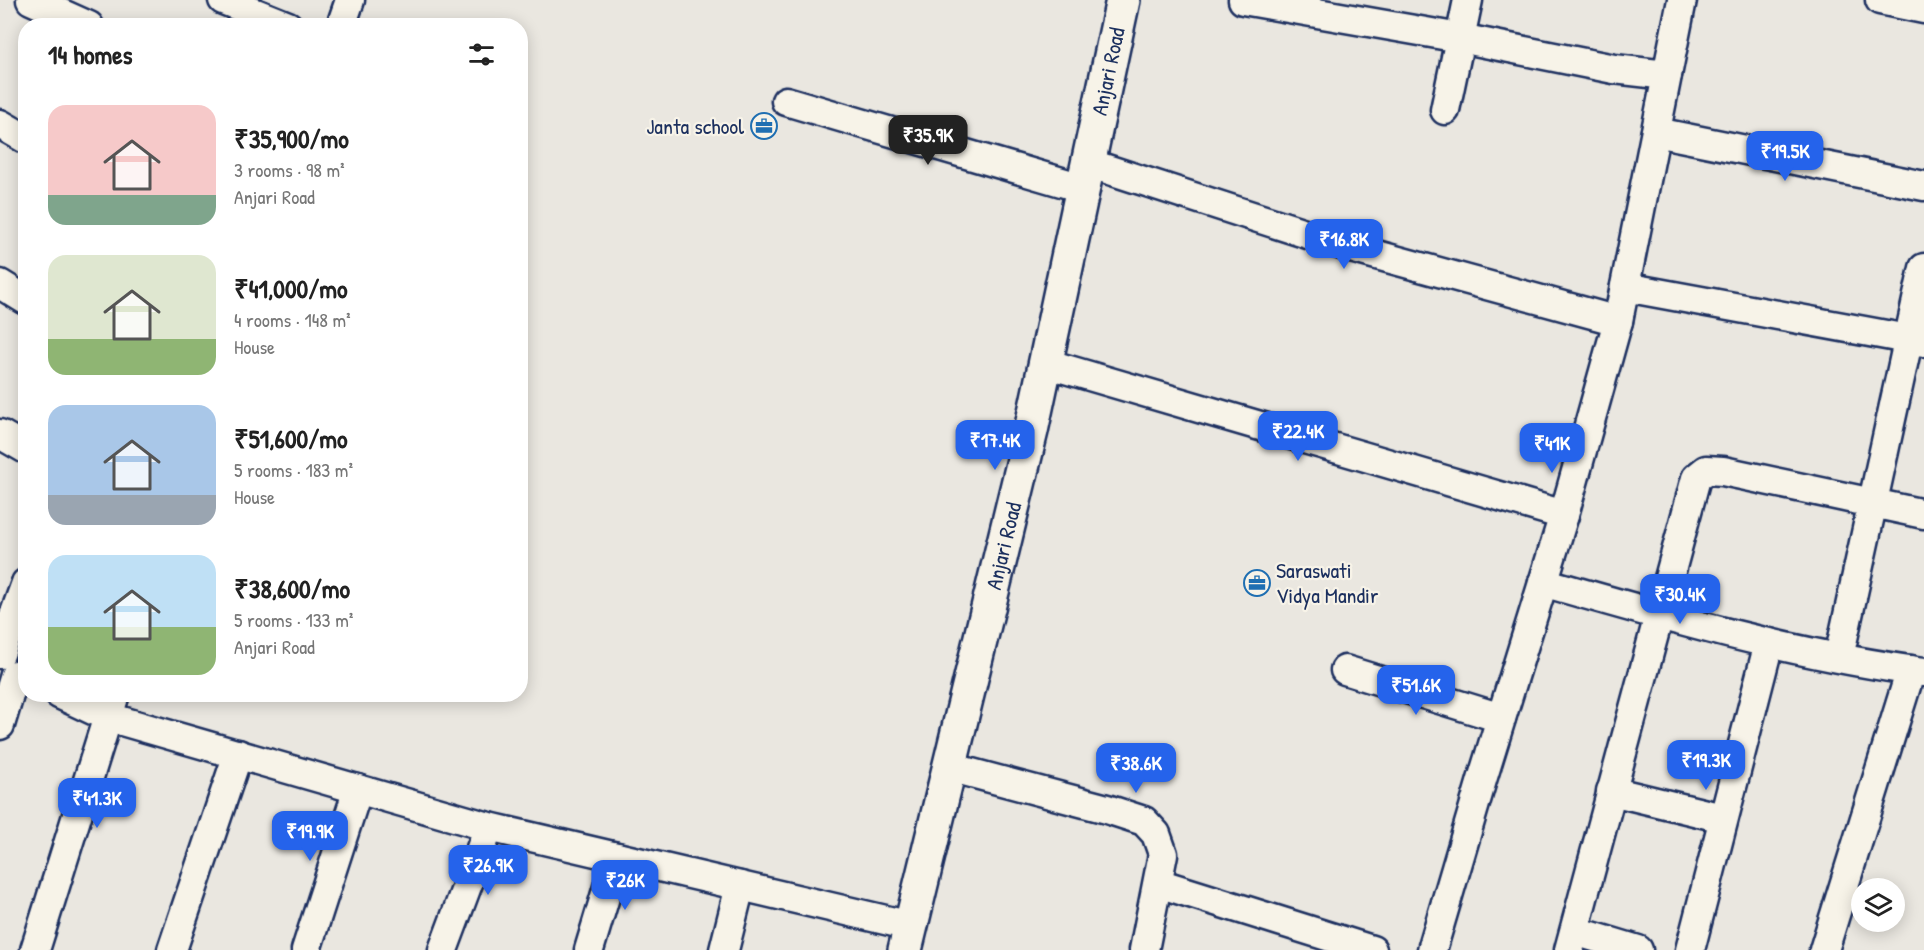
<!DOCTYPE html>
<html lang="en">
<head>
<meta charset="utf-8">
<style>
  :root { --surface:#fff; --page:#f6f6f6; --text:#222; --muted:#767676; --accent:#2563eb }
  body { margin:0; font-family:"Patrick Hand",sans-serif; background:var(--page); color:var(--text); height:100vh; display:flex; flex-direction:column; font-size:22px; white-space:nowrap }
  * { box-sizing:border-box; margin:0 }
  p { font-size:20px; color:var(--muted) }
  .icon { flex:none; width:33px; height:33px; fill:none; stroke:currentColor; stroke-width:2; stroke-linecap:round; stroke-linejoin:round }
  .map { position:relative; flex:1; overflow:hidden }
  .panel { position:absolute; left:18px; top:18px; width:510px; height:684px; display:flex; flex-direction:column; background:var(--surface); border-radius:24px; box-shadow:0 3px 15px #0003 }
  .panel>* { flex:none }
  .controls { position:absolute; left:1851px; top:878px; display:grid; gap:12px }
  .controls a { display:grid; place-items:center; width:54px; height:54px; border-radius:50%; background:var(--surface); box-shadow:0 3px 15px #0003; font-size:30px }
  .price { position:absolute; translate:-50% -51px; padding:0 14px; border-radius:12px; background:var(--accent); color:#fff; font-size:20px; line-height:39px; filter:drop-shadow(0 2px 3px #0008) }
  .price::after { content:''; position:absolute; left:50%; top:36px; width:18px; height:14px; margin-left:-9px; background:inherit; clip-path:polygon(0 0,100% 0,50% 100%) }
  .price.on { background:#222; color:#fff }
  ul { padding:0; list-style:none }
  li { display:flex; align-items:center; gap:18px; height:150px; padding:0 30px }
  li span { display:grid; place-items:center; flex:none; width:168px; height:120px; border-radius:18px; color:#555 }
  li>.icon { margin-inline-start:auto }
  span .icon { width:72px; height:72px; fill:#fffc; stroke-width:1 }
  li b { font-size:26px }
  h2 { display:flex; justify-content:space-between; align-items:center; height:72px; padding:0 30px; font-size:26px }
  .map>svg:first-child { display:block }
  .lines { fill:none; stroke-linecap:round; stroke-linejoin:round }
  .minor-casing { stroke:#1b2f5e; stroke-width:33 }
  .tertiary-casing { stroke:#1b2f5e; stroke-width:38 }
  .minor { stroke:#f7f3e8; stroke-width:28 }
  .tertiary { stroke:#f7f3e8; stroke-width:33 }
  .labels { text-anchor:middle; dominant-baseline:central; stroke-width:4.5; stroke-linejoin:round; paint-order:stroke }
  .street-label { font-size:22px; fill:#1b2f5e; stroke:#f7f3e8 }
  .poi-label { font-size:22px; fill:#1b2f5e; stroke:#f7f3e8; text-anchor:end }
</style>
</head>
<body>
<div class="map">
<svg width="1924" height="950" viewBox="0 0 1924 950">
  <rect width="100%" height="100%" fill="#eae7e0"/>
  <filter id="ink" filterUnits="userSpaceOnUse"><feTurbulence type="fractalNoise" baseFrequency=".0167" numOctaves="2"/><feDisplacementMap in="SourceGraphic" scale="12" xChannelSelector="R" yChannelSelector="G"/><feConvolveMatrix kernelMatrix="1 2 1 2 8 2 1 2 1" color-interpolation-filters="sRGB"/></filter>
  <g filter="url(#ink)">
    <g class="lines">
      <defs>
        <g id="minor">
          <path d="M31,0L89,26"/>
          <path d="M223,0L288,26"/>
          <path d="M1243,0L1460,38L1614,69L1667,75"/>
          <path d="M1880,0L1924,9"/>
          <path d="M341,26L350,0"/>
          <path d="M786,101L1082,188"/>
          <path d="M1445,110L1468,0"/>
          <path d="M0,124L26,139"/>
          <path d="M1656,132L1924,186"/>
          <path d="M1088,163L1351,248L1618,321"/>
          <path d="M0,284L26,300"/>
          <path d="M1625,287L1924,342"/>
          <path d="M1045,363L1564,515"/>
          <path d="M0,434L26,449"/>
          <path d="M1543,582C1668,618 1795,655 1924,672"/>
          <path d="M0,654L26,583"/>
          <path d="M1839,657L1924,268"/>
          <path d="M1345,670L1501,718"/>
          <path d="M59,694L108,717L489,827L911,926"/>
          <path d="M0,725L15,675"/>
          <path d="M949,767L1107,809L1144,821L1156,834L1163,854L1144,950"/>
          <path d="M1611,791L1723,818"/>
          <path d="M1158,883L1372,950"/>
          <path d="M1575,931L1638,950"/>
          <path d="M35,950L115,694"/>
          <path d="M172,950L238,754"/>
          <path d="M306,950L358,789"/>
          <path d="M443,950L489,827"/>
          <path d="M589,950L617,857"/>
          <path d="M724,950L740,886"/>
          <path d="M1432,950L1482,780L1564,515L1618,321L1682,0"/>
          <path d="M1569,950L1696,478L1706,470L1723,471L1924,514"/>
          <path d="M1690,950L1769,643"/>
          <path d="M1824,950L1911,670"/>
        </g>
        <g id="tertiary">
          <path id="s1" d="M905,950L1031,431L1123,0"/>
        </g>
      </defs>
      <use href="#minor" class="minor-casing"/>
      <use href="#tertiary" class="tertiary-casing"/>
      <use href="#minor" class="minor"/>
      <use href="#tertiary" class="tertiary"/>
    </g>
  </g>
  <defs>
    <symbol id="office-ring" viewBox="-11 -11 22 22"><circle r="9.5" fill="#f7f3e8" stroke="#1f6fb2" stroke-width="1.5"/><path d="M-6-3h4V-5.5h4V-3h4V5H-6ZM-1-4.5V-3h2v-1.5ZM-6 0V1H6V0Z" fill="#1f6fb2"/></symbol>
  </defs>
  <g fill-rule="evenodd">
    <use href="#office-ring" x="749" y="111" width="30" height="30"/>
    <use href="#office-ring" x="1242" y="568" width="30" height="30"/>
  </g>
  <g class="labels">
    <g class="street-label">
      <text stroke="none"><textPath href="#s1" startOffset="902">Anjari Road</textPath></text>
      <text stroke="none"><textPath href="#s1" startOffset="416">Anjari Road</textPath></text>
    </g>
    <g class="poi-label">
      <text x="744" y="126">Janta school</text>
      <text x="1276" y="570" text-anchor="start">Saraswati<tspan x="1276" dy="25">Vidya Mandir</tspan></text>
    </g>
  </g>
</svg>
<div class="controls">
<a><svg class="icon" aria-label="layers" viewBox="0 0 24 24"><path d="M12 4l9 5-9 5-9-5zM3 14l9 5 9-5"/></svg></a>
</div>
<b class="price on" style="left:928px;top:166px">₹35.9K</b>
<b class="price" style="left:1785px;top:182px">₹19.5K</b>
<b class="price" style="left:1344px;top:270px">₹16.8K</b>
<b class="price" style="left:1298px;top:462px">₹22.4K</b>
<b class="price" style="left:995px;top:471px">₹17.4K</b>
<b class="price" style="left:1552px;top:474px">₹41K</b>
<b class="price" style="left:1680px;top:625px">₹30.4K</b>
<b class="price" style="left:1416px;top:716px">₹51.6K</b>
<b class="price" style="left:1706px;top:791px">₹19.3K</b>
<b class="price" style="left:1136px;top:794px">₹38.6K</b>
<b class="price" style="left:97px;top:829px">₹41.3K</b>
<b class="price" style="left:310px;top:862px">₹19.9K</b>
<b class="price" style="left:488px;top:896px">₹26.9K</b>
<b class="price" style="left:625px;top:911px">₹26K</b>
<section class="panel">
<h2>14 homes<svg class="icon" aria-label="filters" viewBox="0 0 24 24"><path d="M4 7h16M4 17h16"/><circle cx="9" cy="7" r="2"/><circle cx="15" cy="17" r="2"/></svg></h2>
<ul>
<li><span style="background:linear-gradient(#f6c9c9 75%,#7fa58c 0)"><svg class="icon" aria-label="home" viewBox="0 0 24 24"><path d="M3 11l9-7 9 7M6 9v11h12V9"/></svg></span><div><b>₹35,900/mo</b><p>3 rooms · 98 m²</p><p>Anjari Road</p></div></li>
<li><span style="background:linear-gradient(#dfe7d0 70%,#8fb573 0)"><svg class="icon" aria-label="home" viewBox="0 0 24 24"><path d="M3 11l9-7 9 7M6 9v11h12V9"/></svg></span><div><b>₹41,000/mo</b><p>4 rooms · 148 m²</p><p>House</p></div></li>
<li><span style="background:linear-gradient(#a9c7e8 75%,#9aa5b1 0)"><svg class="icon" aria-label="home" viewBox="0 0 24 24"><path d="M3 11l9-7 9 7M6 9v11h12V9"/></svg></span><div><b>₹51,600/mo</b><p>5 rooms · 183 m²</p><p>House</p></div></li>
<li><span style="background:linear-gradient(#bfe0f5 60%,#8fb573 0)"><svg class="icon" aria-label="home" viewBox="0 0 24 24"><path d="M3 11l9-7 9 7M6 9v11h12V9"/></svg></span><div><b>₹38,600/mo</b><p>5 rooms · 133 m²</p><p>Anjari Road</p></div></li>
</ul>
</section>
</div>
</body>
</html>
